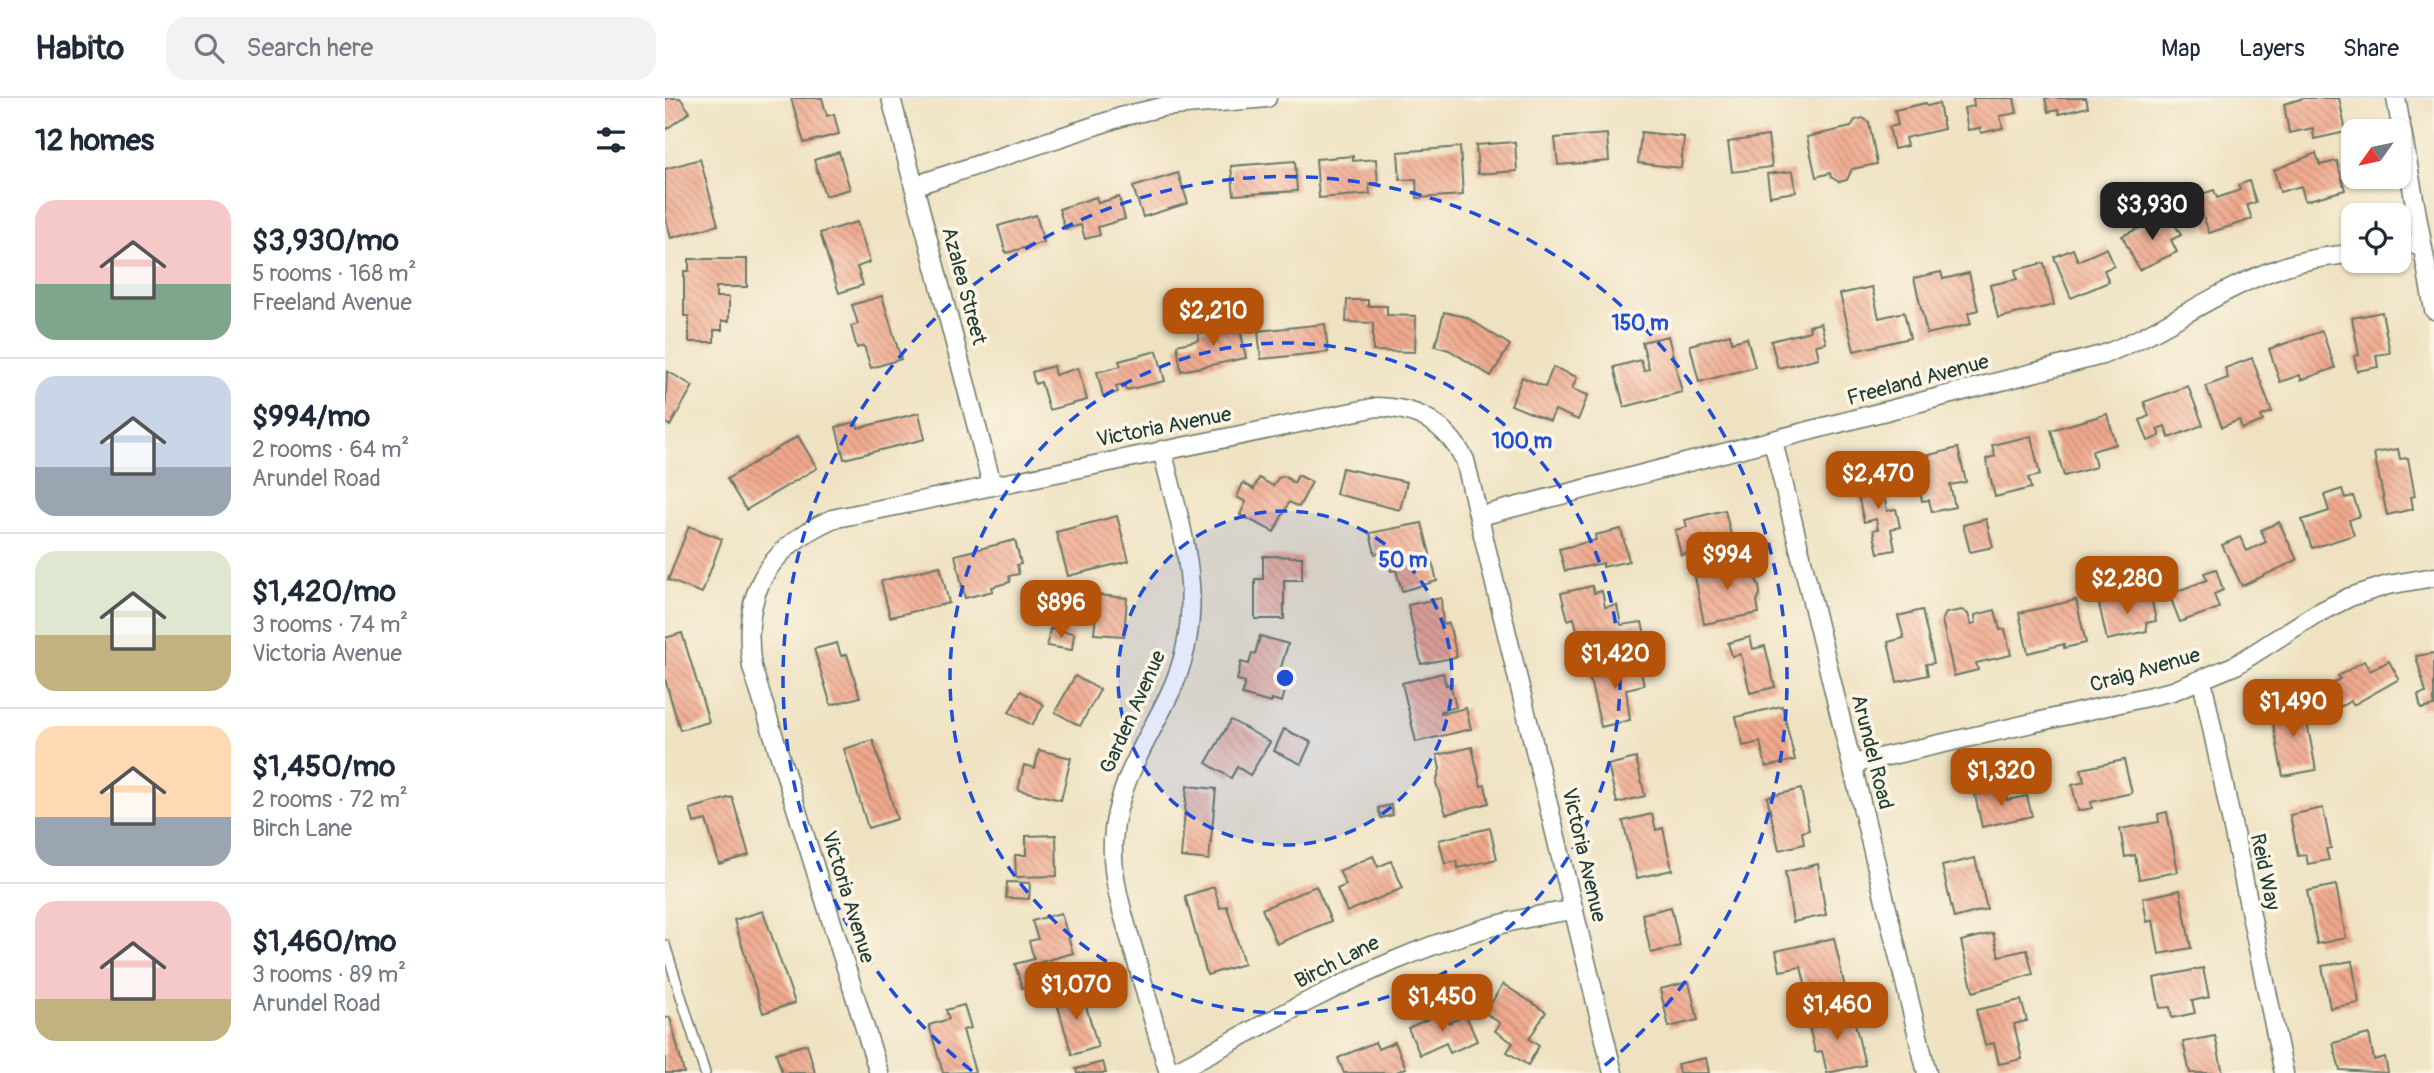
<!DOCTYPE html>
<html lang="en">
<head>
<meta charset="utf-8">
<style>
  :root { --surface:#fff; --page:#f2f2f3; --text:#1f2937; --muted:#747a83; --line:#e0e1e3; --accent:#b45309 }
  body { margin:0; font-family:Pangolin,sans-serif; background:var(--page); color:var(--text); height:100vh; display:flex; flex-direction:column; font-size:26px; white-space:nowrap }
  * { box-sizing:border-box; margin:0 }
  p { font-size:23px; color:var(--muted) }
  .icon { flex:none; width:38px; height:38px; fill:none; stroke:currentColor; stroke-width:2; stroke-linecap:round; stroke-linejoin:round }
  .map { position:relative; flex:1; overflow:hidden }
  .drawer { display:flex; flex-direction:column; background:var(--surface); width:665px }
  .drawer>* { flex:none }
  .needle { width:46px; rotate:237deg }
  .controls { position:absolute; left:1676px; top:21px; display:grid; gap:14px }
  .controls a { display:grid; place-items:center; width:70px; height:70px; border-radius:14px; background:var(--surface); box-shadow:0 2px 5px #0004; font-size:35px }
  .price { position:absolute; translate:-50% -60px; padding:0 16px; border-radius:14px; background:var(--accent); color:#fff; font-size:23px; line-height:46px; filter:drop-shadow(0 2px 4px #0008) }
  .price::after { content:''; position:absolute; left:50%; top:42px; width:21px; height:16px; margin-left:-10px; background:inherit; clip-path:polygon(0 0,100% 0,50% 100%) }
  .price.active { background:#222; color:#fff }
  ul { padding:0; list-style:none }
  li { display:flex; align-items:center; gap:21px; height:175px; padding:0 35px }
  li+li { border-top:2px solid var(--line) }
  li span { display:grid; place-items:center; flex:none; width:196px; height:140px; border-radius:21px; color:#555 }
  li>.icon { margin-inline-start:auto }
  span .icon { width:84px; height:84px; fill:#fffc; stroke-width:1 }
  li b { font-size:30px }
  h2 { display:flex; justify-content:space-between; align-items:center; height:84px; padding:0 35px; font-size:30px }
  header { display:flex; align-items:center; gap:42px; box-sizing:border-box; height:98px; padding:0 35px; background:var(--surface); border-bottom:2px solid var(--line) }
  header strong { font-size:33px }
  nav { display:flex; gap:38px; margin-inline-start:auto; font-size:24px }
  .search { width:490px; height:63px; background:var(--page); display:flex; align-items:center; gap:18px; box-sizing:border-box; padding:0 24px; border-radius:21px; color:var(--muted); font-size:26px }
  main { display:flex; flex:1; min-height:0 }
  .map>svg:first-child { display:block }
  .building { fill:url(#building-back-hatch) }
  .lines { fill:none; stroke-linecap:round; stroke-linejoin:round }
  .lane-casing { stroke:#687766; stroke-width:12 }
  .street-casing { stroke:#687766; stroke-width:21 }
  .lane { stroke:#fff; stroke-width:9 }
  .street { stroke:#fff; stroke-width:18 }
  .ring { fill:none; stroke:#1d4ed8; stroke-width:3.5; stroke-dasharray:12 9 }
  .labels { text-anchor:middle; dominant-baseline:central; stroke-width:7; stroke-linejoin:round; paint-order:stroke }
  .street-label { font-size:21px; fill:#1f3d34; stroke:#fcf5e5 }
  .centre { fill:#1d4ed8; stroke:#fcf5e5; stroke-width:3.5 }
  .ring-label { font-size:21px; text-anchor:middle; font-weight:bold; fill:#1d4ed8; stroke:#fcf5e5; stroke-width:7; stroke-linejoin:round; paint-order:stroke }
</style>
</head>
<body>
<header>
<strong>Habito</strong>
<div class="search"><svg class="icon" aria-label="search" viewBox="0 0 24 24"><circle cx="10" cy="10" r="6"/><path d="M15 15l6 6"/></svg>Search here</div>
<nav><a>Map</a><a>Layers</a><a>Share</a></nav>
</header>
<main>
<section class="drawer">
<h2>12 homes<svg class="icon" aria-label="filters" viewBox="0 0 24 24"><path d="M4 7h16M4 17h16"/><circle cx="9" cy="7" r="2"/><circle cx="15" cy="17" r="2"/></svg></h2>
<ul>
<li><span style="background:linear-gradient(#f6c9c9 60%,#7fa58c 0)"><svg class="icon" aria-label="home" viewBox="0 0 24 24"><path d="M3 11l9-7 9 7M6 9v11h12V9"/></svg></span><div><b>$3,930/mo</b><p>5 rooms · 168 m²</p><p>Freeland Avenue</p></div></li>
<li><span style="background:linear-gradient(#c9d6e8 65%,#9aa5b1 0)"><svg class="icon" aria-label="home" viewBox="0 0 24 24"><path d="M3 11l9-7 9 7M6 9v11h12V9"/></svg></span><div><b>$994/mo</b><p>2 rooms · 64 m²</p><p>Arundel Road</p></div></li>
<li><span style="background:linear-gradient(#dfe7d0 60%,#c2b280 0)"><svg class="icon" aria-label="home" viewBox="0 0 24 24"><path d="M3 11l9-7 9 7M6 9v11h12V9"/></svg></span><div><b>$1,420/mo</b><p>3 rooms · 74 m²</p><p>Victoria Avenue</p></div></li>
<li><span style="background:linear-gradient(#ffd9b3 65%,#9aa5b1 0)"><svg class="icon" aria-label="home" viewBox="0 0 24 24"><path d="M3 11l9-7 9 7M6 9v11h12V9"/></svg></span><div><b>$1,450/mo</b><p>2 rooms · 72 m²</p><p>Birch Lane</p></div></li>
<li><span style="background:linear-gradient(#f6c9c9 70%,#c2b280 0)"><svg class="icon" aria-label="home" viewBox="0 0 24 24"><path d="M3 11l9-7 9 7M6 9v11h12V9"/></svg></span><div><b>$1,460/mo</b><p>3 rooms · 89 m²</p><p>Arundel Road</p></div></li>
</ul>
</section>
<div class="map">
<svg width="1769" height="975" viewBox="0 0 1769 975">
  <defs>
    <pattern id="building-back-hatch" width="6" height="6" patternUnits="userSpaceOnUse" patternTransform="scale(1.75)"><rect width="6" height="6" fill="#f0a88d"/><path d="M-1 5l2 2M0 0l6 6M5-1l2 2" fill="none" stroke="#c28a74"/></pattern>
  </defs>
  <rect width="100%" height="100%" fill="#fcf5e5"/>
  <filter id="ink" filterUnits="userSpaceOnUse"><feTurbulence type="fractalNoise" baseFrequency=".0143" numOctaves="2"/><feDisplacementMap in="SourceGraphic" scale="14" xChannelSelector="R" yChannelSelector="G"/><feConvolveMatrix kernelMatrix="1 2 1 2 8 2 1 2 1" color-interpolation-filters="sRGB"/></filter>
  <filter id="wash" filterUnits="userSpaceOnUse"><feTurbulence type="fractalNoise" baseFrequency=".00686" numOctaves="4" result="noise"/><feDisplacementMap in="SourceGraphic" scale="28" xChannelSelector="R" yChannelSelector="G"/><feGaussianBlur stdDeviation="1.57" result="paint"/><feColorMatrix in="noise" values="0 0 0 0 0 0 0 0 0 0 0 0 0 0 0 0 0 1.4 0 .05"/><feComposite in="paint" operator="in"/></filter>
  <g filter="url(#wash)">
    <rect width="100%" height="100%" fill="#efe2c2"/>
    <g id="blocks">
      <g class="building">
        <path d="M0,0H15L25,14L0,32Z"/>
        <path d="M126,0H157L162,18L169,16L174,36L139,45Z"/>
        <path d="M1308,0H1349L1352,15L1335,18L1338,30L1316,35L1315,30L1303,32L1299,10L1309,8Z"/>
        <path d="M1380,0H1421L1423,9L1394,16L1393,12L1383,14Z"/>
        <path d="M1639,0H1674L1681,34L1649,41L1648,30L1624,35L1619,6Z"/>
        <path d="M1261,5L1262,8L1274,5L1279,31L1240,40L1242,48L1229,51L1224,29L1233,27L1230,12Z"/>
        <path d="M1198,20L1204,24L1212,66L1187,71L1182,82L1174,84L1166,79L1165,75L1151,79L1142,39L1186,29L1190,22Z"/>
        <path d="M976,34L1019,39L1016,70L973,65Z"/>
        <path d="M942,36L944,63L893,67L890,40Z"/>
        <path d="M1103,38L1107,69L1067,74L1063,44Z"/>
        <path d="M850,44L852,73L813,76L811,47Z"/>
        <path d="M795,49L798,97L752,100L751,81L735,82L733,54Z"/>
        <path d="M174,54L185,91L160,98L149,62Z"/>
        <path d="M1651,55L1655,67L1672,63L1680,92L1640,103L1636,88L1615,94L1609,72Z"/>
        <path d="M688,58V63L711,61L713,85L704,86L705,96L654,100L651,61Z"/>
        <path d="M35,61L53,127L6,140L0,117V71Z"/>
        <path d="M630,63L632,93L569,97L566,68Z"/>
        <path d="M1128,73L1131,94L1105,98L1102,76Z"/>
        <path d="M513,75L523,105L478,119L468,89Z"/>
        <path d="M1584,83L1591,104L1582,107L1587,121L1544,135L1531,98L1549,92L1552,100L1575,92L1573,87Z"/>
        <path d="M431,99L433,105L454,99L460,121L433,129L435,137L420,141L416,127L400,131L394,111Z"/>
        <path d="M371,117L379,144L341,155L333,128Z"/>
        <path d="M1506,119L1516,137L1506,142L1512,154L1474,172L1457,138L1496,120L1497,123Z"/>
        <path d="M192,124L205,164L192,169L198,187L174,195L155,135Z"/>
        <path d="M1442,150L1449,168L1439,172L1444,184L1406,200L1389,159L1408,151L1413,163Z"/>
        <path d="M24,161H82V189H51V199H64V223H57V232H49V244H24V218H19V173H24Z"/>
        <path d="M1379,165L1389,207L1333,220L1325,187L1352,181L1350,172Z"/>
        <path d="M1276,174L1278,181L1304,175L1313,212L1303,215L1306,226L1262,236L1249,180Z"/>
        <path d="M1207,189L1214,220L1239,214L1245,240L1189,253L1175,196Z"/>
        <path d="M217,198L236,261L206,270L199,248L192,250L186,228L193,226L187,207Z"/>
        <path d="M682,202H703V208H722V217L751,218L750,254L708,253V225L681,224Z"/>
        <path d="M779,214L801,219L845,247L826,278L784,252L770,248Z"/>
        <path d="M1717,214L1725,255L1711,257L1713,269L1692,273L1689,258L1694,257L1687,220Z"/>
        <path d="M574,225L581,260L516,273L512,247L534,242L533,233Z"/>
        <path d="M1156,225L1161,245L1151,247L1154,260L1113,270L1106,243L1145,233L1144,228Z"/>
        <path d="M660,226L663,254L596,261L593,233Z"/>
        <path d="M1657,233L1670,270L1636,282L1635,277L1615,284L1604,251Z"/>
        <path d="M1065,236L1067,244L1082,240L1090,269L1034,284L1025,247Z"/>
        <path d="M1003,238L1017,294L959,309L949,269L976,262L979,273L984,271L977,244Z"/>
        <path d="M492,253L500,283L461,292L459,286L451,288L453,294L438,298L432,274L456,268L454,263Z"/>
        <path d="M1587,260L1607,314L1596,318L1598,323L1577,331L1574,322L1557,329L1541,288L1563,280L1560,270Z"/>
        <path d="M388,268L390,277L413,270L422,302L384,312L376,284L370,286L367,274Z"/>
        <path d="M888,269L912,279L907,291L923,297L913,322L890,312L885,323L846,307L857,279L880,289Z"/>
        <path d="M2,273L28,288L5,328L0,324Z"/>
        <path d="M1523,288L1538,327L1504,340L1500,328L1492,331L1495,338L1483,343L1475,322L1484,318L1479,304Z"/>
        <path d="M254,315L260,341L179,361L171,329L191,324L193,330Z"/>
        <path d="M1442,316L1451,346L1427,353L1431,369L1399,378L1386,332Z"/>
        <path d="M133,338L152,370L81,412L62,381Z"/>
        <path d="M1366,338L1375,377L1363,380L1366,390L1330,399L1321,361L1330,358L1327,347Z"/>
        <path d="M1293,350L1301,384L1285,387L1290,409L1267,414L1264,402L1257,403L1248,361Z"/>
        <path d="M1733,351L1735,361L1743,360L1750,398L1746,399L1748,411L1722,417L1709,355Z"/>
        <path d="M677,370L742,384L735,412L671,396Z"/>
        <path d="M1225,376L1227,384L1217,387L1222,413L1231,411L1235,429L1226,431L1230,452L1213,455L1208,432L1213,431L1211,421L1199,424L1190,384Z"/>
        <path d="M633,377L647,384L634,409L624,404L609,434L575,417L581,404L572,399L578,385L589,391L594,380L608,388L613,380L619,378L629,385Z"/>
        <path d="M1677,391L1680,400L1688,398L1695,418L1684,422L1689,437L1647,450L1637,422L1664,413L1659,397Z"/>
        <path d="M1060,412L1066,437L1048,442L1049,449L1016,457L1010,432L1022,429L1020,422Z"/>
        <path d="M452,418L464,463L403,478L391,434Z"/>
        <path d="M1321,421L1328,449L1305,454L1298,427Z"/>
        <path d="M1614,424L1632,462L1577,488L1557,447L1575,439L1582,453L1601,444L1596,432Z"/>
        <path d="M757,425L772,483L737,493L731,472L726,473L720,453L710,456L705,435Z"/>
        <path d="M24,428L57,441L37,495L3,482Z"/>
        <path d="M956,431L964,463L938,469V465L900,473L894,451L931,442L930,437Z"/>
        <path d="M350,442L356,466L352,467L354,476L344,478L345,484L327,489L328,493L300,500L290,457Z"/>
        <path d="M598,458L637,459V482H619V521H590V481H598Z"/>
        <path d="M1078,463L1081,474L1087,473L1094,487L1095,496L1092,503L1094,515L1039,526L1029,473Z"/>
        <path d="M275,468L284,505L225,519L216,483Z"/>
        <path d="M1551,471L1558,492L1549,496L1554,510L1515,524L1504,496L1542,482L1539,475Z"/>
        <path d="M927,488L929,495L937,493L940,509L952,507L956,527L977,524L981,541L971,544V548L919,560L909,520L903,522L896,495Z"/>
        <path d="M1485,494L1491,523L1481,525L1482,533L1442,542L1434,506Z"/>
        <path d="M433,497L462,500L459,538L429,536Z"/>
        <path d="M776,500L778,527L784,525L792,559L756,566L743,507Z"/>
        <path d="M1411,502L1421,545L1399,550V546L1363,555L1354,515Z"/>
        <path d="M1257,512L1269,565L1261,566L1263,577L1232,584L1223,544L1239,540L1233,518Z"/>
        <path d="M1297,512L1303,516L1306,526L1311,525L1310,517L1330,512L1335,532L1340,531L1346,557L1311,565L1313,572L1289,578L1277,522L1281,515Z"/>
        <path d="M385,531L409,535L407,552L382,548Z"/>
        <path d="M17,535L44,624L15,632L0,581V540Z"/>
        <path d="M595,538L623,546L616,569L626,571L617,604L607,601L606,605L577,597L580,584L572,582L576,564L584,566L587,555L590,556Z"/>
        <path d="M1085,539L1088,551L1100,548L1110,589L1085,595L1076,556L1067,558L1063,545Z"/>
        <path d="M172,545L176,558L182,556L195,599L166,607L149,551Z"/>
        <path d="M1769,555V608L1756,611L1753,597L1761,595L1751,558Z"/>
        <path d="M973,562L979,587L961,591L965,622L936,629L923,573Z"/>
        <path d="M1699,563L1705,573L1724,563L1734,581L1688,607L1686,603L1675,609L1663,588L1675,581L1673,578Z"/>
        <path d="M778,575L781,587L785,586L791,609L776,613V616L801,610L806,631L751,644L737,585Z"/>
        <path d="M410,578L435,592L415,628L390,614Z"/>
        <path d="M356,593L379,607L367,627L344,614Z"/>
        <path d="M1638,603L1651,672L1618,678L1605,610Z"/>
        <path d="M1117,608L1130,662L1101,669L1095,644L1078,648L1071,619Z"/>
        <path d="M566,622L605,644L585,677L572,669L566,680L541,665Z"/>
        <path d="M619,631L646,644L636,666L609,653Z"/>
        <path d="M208,642L232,721L203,730L179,651Z"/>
        <path d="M807,649L816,688L820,687L824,705L781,716L771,685L775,671L772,657Z"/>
        <path d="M374,652L406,660L396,702L353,692L359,667L370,670Z"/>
        <path d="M971,660L980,698L952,705L943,667Z"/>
        <path d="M1459,662L1467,695L1426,704L1427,710L1413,713L1407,687L1419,684L1416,671Z"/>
        <path d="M522,688L551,691L544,762L516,759Z"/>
        <path d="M1339,690L1342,702L1362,698L1367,718L1317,729L1310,697Z"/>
        <path d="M1136,691L1144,732L1137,734L1139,746L1114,752L1102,699Z"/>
        <path d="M67,699L84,757L54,766L41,722L29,725L25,711Z"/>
        <path d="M726,707L728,717L716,720L713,710Z"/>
        <path d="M1658,710L1666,750L1661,751L1664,762L1643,766L1641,757L1633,758L1625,717Z"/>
        <path d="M1502,714L1513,774L1474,781L1470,757L1460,759L1455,731L1494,724L1493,716Z"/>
        <path d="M987,716L991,732L998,730L1007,772L972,780L958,723Z"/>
        <path d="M825,730L832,761L793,770L791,763L780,766L774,742Z"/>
        <path d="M391,737L392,778L351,779L350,757H361V738Z"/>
        <path d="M708,758L713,769L726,763L738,790L682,814L672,791L681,787L674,773Z"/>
        <path d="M1310,760L1322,811L1289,820L1277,768Z"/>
        <path d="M1153,766L1161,817L1128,824L1120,774Z"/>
        <path d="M342,784L365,785L364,801L341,800Z"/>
        <path d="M1671,787L1681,840L1652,846L1642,793Z"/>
        <path d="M651,788L666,823L612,846L597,811Z"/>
        <path d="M549,789L555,810L562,808L579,866L542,877L520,798Z"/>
        <path d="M1515,792L1526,850L1494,856L1488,822L1482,824L1478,800Z"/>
        <path d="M1006,809L1015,848L986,855L977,816Z"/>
        <path d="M98,813L130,905L98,915L69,822Z"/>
        <path d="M396,815L408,855L373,865L379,884L357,890L350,866L369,861L364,843L373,841L367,823Z"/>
        <path d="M1328,835L1334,858L1362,852L1368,876L1308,894L1296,843Z"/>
        <path d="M1169,840L1180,890L1143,898L1136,869L1115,873L1111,853Z"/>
        <path d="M1687,863L1694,905L1665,910L1657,868Z"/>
        <path d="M1538,870L1544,899L1527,903L1530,915L1507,920L1505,909L1495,910L1489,880Z"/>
        <path d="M1024,884L1033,922L1004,929L995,891Z"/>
        <path d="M838,886L881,914L864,941L874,948L863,967L842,954L848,945L830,933L835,925L820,915Z"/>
        <path d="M416,891L433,949L407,957L390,898Z"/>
        <path d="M1356,902L1362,923L1349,926L1357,961L1334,966L1329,945L1320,947L1311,912Z"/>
        <path d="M299,907L306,930L298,932L310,974L278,975L264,927L284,921L281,912Z"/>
        <path d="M1187,913L1200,967L1162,975L1157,953L1150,954L1143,924Z"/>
        <path d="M779,914L784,925L801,917L812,943L785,955L781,945L755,957L743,930Z"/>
        <path d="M5,919L19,975H0V920Z"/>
        <path d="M1704,936L1709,962L1720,959L1723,975L1675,972L1668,945Z"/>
        <path d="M1550,938L1558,975H1525L1518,944Z"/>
        <path d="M710,944L713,951L730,944L741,970L729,975H679L673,960Z"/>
        <path d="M142,946L150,975H117L111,955Z"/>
        <path d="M1041,960L1044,975H1014L1012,966Z"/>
        <path d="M438,964L441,975H412L411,971Z"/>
      </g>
    </g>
  </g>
  <g filter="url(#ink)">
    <use href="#blocks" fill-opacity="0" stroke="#687766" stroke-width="2"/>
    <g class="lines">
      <defs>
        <path id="lane" d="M0,847L40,975"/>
        <g id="street">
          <path d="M226,0L327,387"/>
          <path d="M1731,0L1769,212"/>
          <path d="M249,88L459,18L497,9L602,0"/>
          <path d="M1734,148L1755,145"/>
          <path d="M1108,343L1262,975"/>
          <path d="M497,352C518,437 545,511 505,595C482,644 451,687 448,743C446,782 459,820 470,857C481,896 492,936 504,975"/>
          <path d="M815,418L1437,257C1499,234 1552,191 1615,170C1639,161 1664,159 1689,155"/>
          <path d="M1537,582L1619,975"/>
          <path d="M1187,666L1508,593L1571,567L1649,517L1685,499L1723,487L1769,479"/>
          <path d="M214,975L87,569C76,497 101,451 167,421L712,309C754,310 780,325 800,362L948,975"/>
          <path d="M507,975C636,908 762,830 909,812"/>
        </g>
      </defs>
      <use href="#lane" class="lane-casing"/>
      <use href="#street" class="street-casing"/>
      <use href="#lane" class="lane"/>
      <use href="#street" class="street"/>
    </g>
  </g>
  <circle cx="620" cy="580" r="167" fill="#1d4ed8" fill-opacity=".12"/>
  <g class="ring">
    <circle cx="620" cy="580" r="167"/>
    <circle cx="620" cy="580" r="335"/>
    <path d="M307 973A502 502 0 1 1 933 973"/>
  </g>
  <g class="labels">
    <g class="street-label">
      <text transform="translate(299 188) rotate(75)">Azalea Street</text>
      <text transform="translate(1253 282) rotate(-15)">Freeland Avenue</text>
      <text transform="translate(499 329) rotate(-11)">Victoria Avenue</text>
      <text transform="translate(1480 572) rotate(-16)">Craig Avenue</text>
      <text transform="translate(468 614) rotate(-66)">Garden Avenue</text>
      <text transform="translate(1207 654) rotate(76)">Arundel Road</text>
      <text transform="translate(919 757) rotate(77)">Victoria Avenue</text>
      <text transform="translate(1600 774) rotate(78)">Reid Way</text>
      <text transform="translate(183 799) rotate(73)">Victoria Avenue</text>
      <text transform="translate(672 864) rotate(-27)">Birch Lane</text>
    </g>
  </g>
  <circle cx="620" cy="580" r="10" class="centre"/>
  <g class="ring-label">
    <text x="975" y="232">150 m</text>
    <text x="857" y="350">100 m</text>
    <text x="738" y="469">50 m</text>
  </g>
</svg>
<div class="controls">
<a><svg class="needle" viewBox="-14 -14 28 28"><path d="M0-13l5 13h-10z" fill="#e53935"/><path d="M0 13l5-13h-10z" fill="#747a83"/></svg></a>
<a><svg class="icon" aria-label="locate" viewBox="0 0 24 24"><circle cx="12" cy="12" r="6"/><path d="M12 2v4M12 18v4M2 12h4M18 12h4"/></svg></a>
</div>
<b class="price active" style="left:1487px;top:144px">$3,930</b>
<b class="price" style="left:548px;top:250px">$2,210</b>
<b class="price" style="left:1213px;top:413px">$2,470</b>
<b class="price" style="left:1062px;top:494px">$994</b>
<b class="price" style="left:1462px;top:518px">$2,280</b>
<b class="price" style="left:396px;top:542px">$896</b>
<b class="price" style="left:950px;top:593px">$1,420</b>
<b class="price" style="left:1628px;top:641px">$1,490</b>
<b class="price" style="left:1336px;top:710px">$1,320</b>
<b class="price" style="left:411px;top:924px">$1,070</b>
<b class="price" style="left:777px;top:936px">$1,450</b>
<b class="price" style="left:1172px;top:944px">$1,460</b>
</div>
</main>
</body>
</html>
